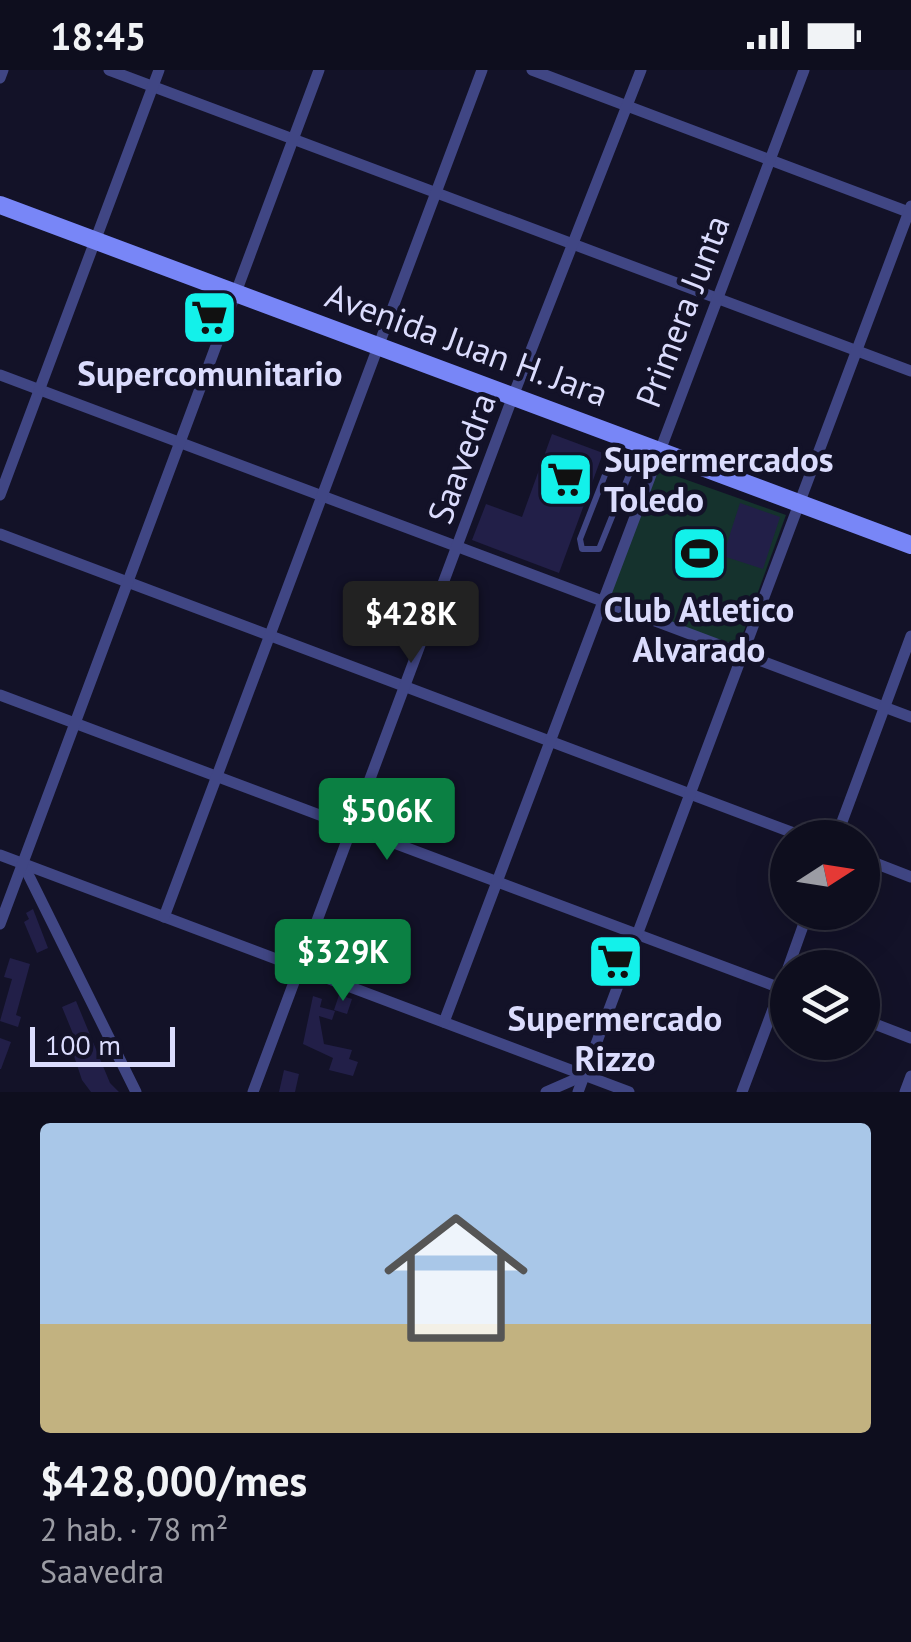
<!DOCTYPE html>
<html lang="es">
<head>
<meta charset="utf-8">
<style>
  :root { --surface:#0e0e1e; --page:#171727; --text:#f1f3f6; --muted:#9b9ca4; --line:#2e2e3c; --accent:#0b8043 }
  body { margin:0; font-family:"PT Sans",sans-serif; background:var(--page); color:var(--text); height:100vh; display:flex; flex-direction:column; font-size:38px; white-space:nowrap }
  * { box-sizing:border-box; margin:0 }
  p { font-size:32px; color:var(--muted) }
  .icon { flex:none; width:55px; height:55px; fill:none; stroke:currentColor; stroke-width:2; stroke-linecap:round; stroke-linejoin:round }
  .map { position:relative; height:1022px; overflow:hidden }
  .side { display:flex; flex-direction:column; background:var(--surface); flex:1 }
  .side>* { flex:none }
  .needle { width:65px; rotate:78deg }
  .buttons { position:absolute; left:770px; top:750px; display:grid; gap:20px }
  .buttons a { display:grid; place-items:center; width:110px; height:110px; border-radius:50%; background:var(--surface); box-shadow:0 10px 40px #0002,0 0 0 2px var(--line); font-size:50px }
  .scale { position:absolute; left:30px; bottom:25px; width:145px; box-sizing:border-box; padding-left:10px; border:5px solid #dbdcfd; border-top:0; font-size:28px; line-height:35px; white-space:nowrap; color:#dbdcfd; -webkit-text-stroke:8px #131228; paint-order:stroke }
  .price { position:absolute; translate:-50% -85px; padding:0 22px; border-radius:10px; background:var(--accent); color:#fff; font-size:32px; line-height:65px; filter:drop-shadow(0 2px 5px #0008) }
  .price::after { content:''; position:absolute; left:50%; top:60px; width:30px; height:22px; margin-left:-15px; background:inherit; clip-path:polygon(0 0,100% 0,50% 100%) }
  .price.selected { background:#222; color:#fff }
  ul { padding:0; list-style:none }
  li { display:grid; align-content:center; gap:20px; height:530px; padding:0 40px }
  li+li { border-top:2px solid var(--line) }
  li span { display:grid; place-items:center; height:310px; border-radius:10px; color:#555 }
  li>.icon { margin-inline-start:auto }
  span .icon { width:180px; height:180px; fill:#fffc; stroke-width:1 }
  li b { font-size:42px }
  .status { display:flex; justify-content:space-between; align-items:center; height:70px; padding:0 50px; background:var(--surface); direction:ltr }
  .status svg { height:28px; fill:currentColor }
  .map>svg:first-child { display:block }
  .green { fill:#15322d }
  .building { fill:#221f48 }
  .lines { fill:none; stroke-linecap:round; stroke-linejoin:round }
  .lane { stroke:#404684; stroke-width:6 }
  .street { stroke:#404684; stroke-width:11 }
  .secondary { stroke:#7886f7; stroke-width:18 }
  .labels { text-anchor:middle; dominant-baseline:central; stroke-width:9; stroke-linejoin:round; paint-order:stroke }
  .street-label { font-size:35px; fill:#dbdcfd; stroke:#131228 }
  .poi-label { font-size:35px; font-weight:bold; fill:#dbdcfd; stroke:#131228 }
</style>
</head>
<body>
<div class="status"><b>18:45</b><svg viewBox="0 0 49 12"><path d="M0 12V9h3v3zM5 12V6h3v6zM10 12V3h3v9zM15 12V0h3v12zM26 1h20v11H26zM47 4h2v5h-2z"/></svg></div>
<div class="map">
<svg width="911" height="1022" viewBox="0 0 911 1022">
  <rect width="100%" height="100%" fill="#131228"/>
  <path class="green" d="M656,399L786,445L737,580L606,531Z"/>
  <g class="building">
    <path d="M552,364L603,383L559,503L472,470L486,434L522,447Z"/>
    <path d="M740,433L780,447L763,499L723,486Z"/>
    <path d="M33,839L48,878L37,883L24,852L29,849L26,843Z"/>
    <path d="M10,888L30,894L16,945L21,947L18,957L0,951L12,909L4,907Z"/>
    <path d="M339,925L352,929L347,944L334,940Z"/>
    <path d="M313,926L322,929L320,937L335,941L332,950L319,946L324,974L352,980L349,989L358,992L353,1006L329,1000L333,988L303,974Z"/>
    <path d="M76,931L110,1013L119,1022H91L82,1010L70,974L76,971L62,937Z"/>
    <path d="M0,968L11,972L1,999H0Z"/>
    <path d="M284,1000L299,1004L295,1022H279Z"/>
  </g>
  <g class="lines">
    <path class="lane" d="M619,369L580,469L582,479H599L641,375"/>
    <g class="street">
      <path d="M109,0L911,301"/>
      <path d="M532,0L911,143"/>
      <path d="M0,8L3,0"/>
      <path d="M0,305L911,647"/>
      <path d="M0,425L159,0"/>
      <path d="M0,464L807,768"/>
      <path d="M0,625L788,921"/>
      <path d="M836,768L911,566"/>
      <path d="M0,785L629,1022"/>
      <path d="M862,788L911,807"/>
      <path d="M23,794L136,1022"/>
      <path d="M164,847L482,0"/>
      <path d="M0,854L319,0"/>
      <path d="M788,898L808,842"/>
      <path d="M862,949L911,968"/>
      <path d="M444,952L804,0"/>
      <path d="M253,1022L513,326L641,0"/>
      <path d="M546,1022L585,1005"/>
      <path d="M578,1022L911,136"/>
      <path d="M742,1022L788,899"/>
      <path d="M905,1022L911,1006"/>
    </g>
    <path class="secondary" d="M0,135L911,475"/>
  </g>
  <defs>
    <symbol id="supermarket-square" viewBox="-11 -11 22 22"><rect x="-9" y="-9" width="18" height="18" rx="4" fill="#13f1ea" stroke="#131228"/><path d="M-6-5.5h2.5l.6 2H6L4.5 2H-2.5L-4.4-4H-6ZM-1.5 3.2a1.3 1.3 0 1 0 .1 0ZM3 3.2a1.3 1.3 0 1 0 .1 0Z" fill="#111"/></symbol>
    <symbol id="stadium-square" viewBox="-11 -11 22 22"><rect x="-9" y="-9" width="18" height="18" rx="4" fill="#13f1ea" stroke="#131228"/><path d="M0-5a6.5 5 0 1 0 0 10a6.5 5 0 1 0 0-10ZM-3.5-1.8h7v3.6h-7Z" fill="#111"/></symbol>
  </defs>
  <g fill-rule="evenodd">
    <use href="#supermarket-square" x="178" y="216" width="63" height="63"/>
    <use href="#supermarket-square" x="534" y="378" width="63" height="63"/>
    <use href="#stadium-square" x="668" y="452" width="63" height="63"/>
    <use href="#supermarket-square" x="584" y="860" width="63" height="63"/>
  </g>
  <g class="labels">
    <g class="street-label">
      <text transform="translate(682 241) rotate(-69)">Primera Junta</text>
      <text transform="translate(467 274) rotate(20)">Avenida Juan H. Jara</text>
      <text transform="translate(461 388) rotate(-70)">Saavedra</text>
    </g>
    <g class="poi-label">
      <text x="210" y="303">Supercomunitario</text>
      <text x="604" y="389" text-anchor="start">Supermercados<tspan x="604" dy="40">Toledo</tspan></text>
      <text x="699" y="539">Club Atletico<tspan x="699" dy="40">Alvarado</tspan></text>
      <text x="615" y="948">Supermercado<tspan x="615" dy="40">Rizzo</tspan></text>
    </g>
  </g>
</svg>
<div class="buttons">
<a><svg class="needle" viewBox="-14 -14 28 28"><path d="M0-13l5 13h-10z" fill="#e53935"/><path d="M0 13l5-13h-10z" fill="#9b9ca4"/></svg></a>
<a><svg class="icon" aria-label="layers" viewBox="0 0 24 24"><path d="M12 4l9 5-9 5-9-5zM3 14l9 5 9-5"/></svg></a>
</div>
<div class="scale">100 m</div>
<b class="price selected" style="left:411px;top:596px">$428K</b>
<b class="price" style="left:387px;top:793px">$506K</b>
<b class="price" style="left:343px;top:934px">$329K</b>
</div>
<section class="side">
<ul>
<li><span style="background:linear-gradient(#a9c7e8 65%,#c2b280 0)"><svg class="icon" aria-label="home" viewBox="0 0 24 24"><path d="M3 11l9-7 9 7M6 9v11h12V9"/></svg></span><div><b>$428,000/mes</b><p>2 hab. · 78 m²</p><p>Saavedra</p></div></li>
</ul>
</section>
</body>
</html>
